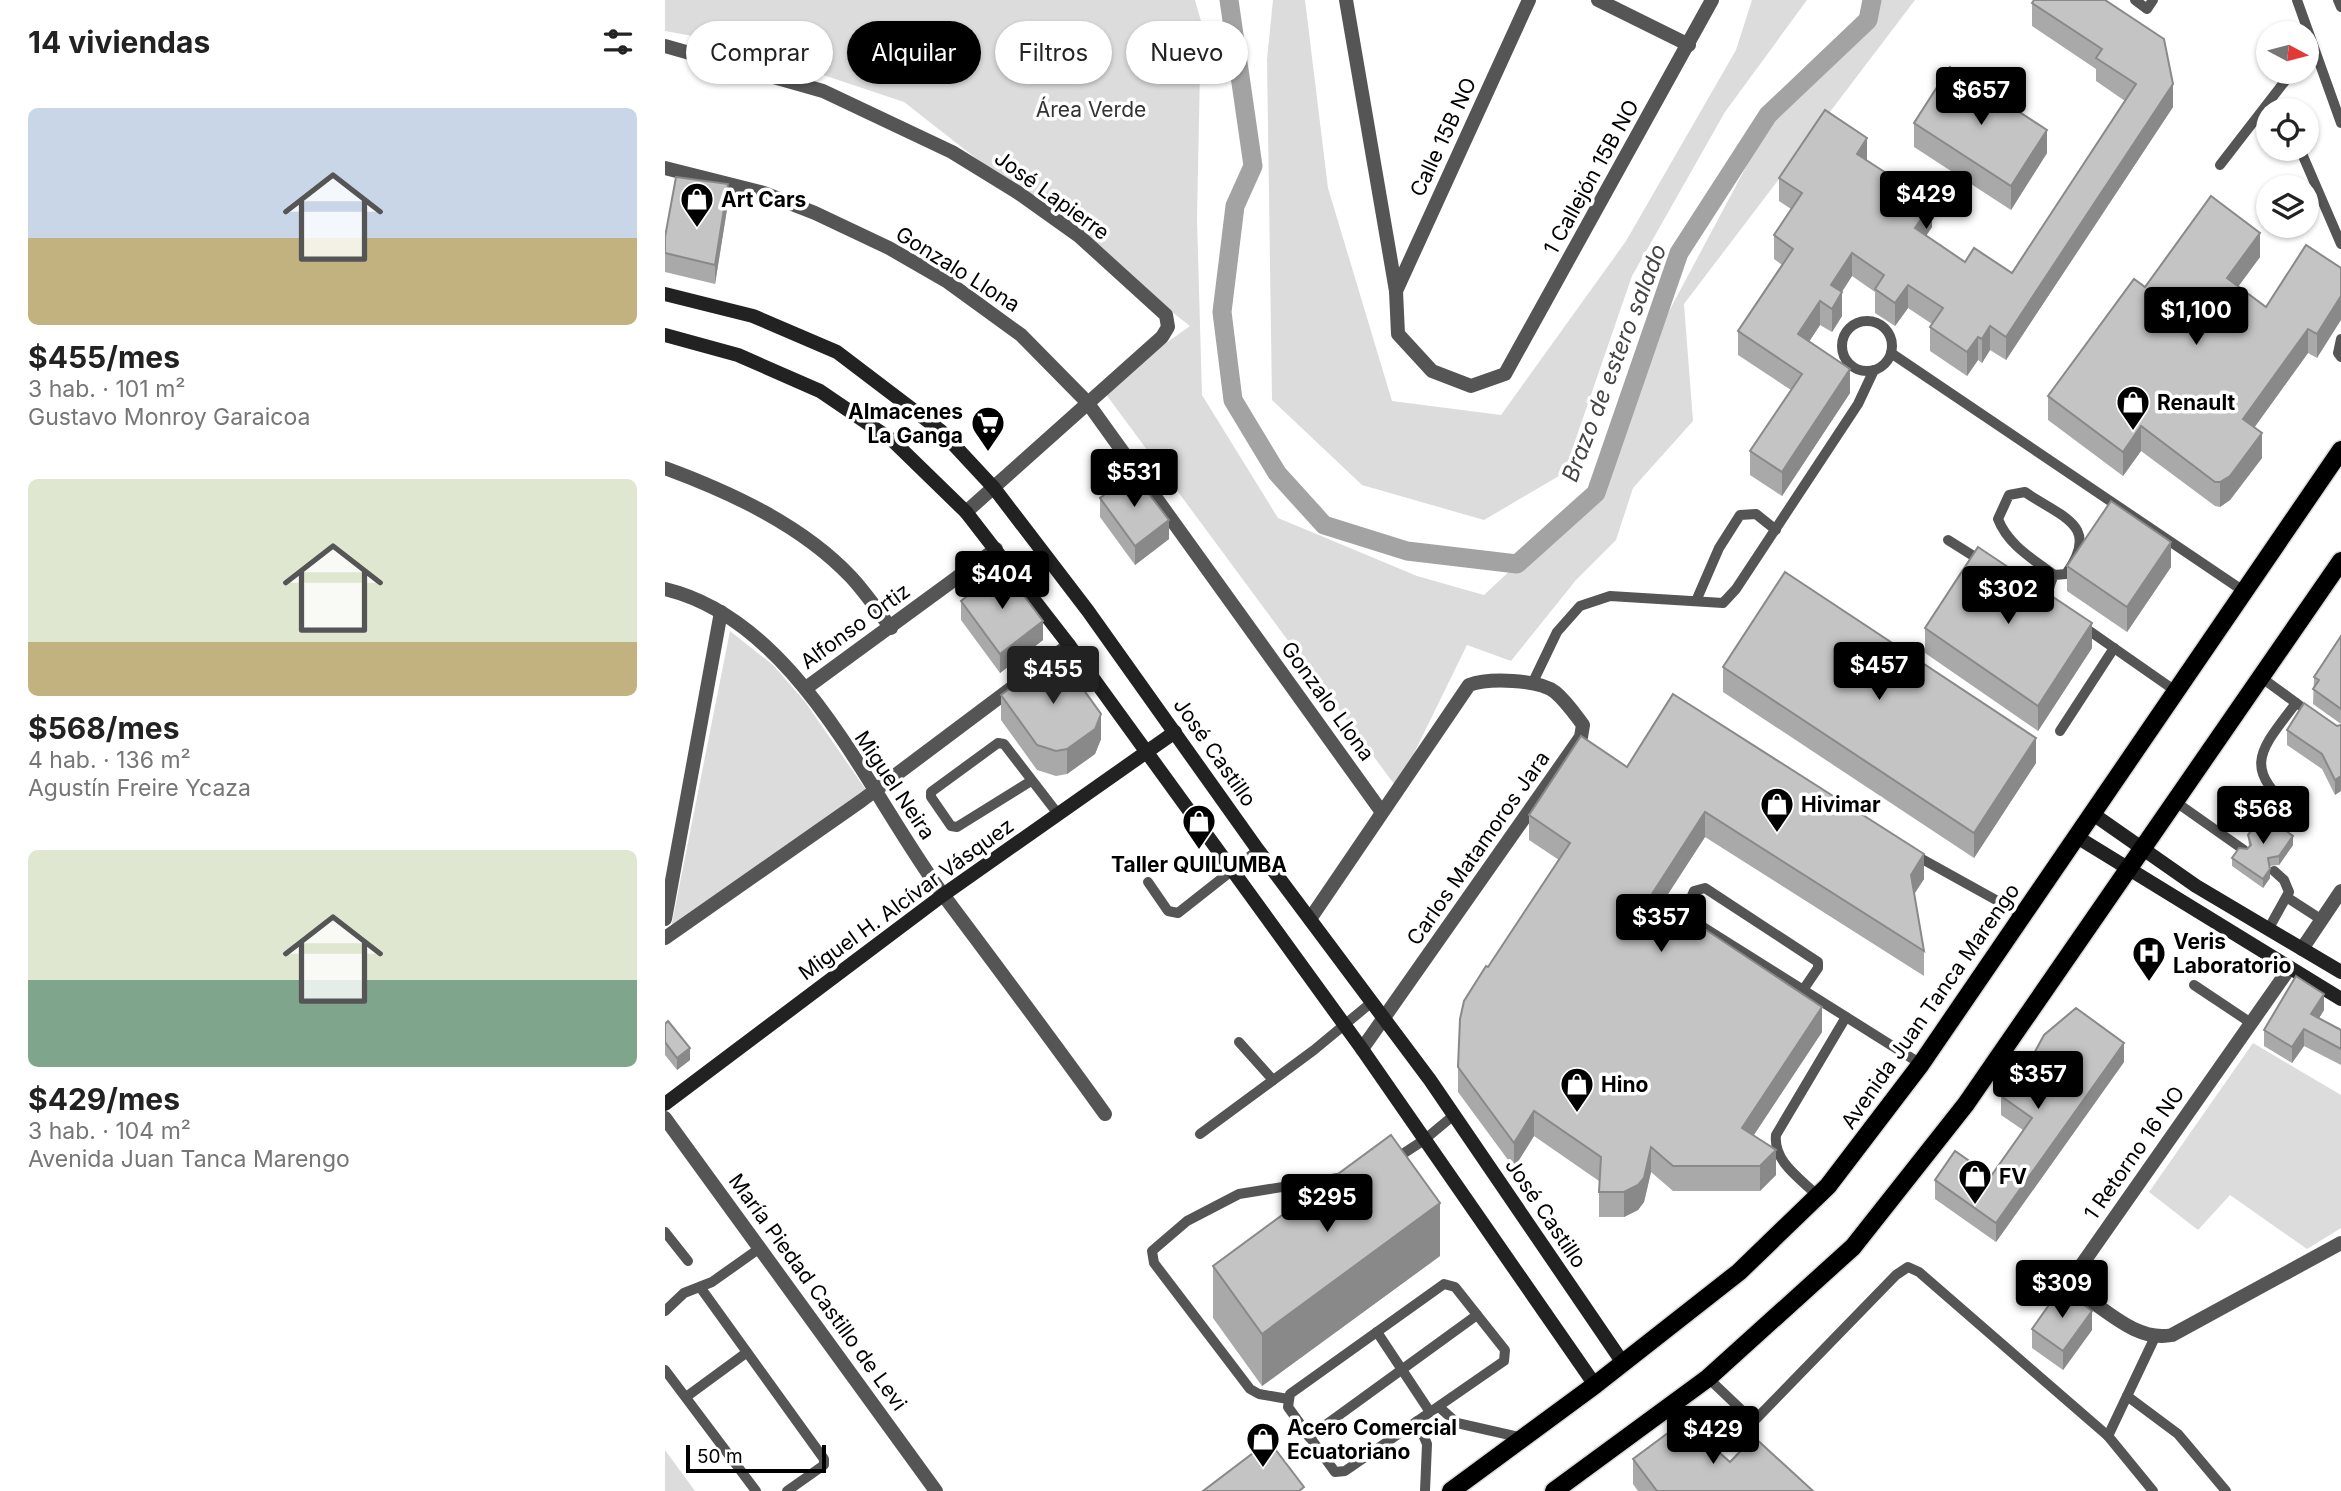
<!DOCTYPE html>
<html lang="es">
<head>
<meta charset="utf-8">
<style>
  :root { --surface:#fff; --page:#f2f2f2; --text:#222; --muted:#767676; --accent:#000 }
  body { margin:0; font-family:Inter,sans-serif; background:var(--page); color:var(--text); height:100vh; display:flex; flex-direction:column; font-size:26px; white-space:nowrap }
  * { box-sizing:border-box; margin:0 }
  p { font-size:23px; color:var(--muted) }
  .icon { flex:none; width:38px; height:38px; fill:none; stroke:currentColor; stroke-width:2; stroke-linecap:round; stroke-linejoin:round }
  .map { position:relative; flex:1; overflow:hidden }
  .drawer { display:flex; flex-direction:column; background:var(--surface); width:665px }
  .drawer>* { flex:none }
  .banner { position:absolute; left:21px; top:21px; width:665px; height:63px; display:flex; gap:14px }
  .needle { width:46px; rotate:97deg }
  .controls { position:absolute; left:1591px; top:21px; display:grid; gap:14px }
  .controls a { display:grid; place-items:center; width:63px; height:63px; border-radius:50%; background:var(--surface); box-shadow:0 2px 5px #0004; font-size:35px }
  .scale { position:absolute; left:21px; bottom:18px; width:140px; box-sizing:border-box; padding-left:7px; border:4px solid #000; border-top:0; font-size:19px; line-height:24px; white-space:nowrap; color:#000; -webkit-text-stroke:5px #fff; paint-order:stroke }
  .price { position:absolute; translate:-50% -60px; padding:0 16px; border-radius:7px; background:var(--accent); color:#fff; font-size:23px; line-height:46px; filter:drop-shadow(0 2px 4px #0008) }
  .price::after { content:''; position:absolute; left:50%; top:42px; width:21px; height:16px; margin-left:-10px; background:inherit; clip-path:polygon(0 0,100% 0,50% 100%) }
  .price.on { background:#222; color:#fff }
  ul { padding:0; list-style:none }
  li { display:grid; align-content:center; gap:14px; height:371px; padding:0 28px }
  li span { display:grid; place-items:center; height:217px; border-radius:10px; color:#555 }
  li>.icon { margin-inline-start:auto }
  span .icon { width:126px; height:126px; fill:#fffc; stroke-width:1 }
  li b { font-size:30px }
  h2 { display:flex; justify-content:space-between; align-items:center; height:84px; padding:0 28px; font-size:30px }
  .chip { padding:0 24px; border-radius:32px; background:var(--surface); box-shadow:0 2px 5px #0004; font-size:24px; line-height:63px }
  .chip.on { background:var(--accent); color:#fff }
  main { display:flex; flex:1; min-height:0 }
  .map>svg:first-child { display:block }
  .green { fill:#dcdcdc }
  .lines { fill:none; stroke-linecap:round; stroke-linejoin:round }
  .canal { stroke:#a3a3a3; stroke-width:19 }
  .primary-casing { stroke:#dbdbdb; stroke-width:21 }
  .lane { stroke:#555; stroke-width:10 }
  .street { stroke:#555; stroke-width:14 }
  .secondary { stroke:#222; stroke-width:14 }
  .primary { stroke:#000; stroke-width:18 }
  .wall { fill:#a9a9a9 }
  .shaded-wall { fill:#898989 }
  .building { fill:#c4c4c4; stroke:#898989; stroke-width:2 }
  .labels { text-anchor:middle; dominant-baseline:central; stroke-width:7; stroke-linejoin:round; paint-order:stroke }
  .park-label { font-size:21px; fill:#333; stroke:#fff }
  .street-label { font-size:21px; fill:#000; stroke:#fff }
  .poi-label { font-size:21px; font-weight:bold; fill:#000; stroke:#fff; text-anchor:start }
  .water-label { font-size:23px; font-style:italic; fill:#444; stroke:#fff }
</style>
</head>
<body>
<main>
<section class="drawer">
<h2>14 viviendas<svg class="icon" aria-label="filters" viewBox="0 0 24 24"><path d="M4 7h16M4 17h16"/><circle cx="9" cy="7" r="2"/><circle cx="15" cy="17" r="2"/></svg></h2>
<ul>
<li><span style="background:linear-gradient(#c9d6e8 60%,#c2b280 0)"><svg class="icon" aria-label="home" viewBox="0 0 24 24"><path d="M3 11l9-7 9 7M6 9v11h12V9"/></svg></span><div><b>$455/mes</b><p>3 hab. · 101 m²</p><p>Gustavo Monroy Garaicoa</p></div></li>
<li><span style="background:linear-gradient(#dfe7d0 75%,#c2b280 0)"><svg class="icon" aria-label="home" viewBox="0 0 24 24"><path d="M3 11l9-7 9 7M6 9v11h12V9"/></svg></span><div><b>$568/mes</b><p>4 hab. · 136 m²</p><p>Agustín Freire Ycaza</p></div></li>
<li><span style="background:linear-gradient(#dfe7d0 60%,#7fa58c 0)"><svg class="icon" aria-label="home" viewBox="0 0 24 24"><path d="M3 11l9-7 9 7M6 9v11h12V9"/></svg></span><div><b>$429/mes</b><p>3 hab. · 104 m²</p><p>Avenida Juan Tanca Marengo</p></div></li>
</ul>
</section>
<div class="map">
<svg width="1676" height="1491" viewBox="0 0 1676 1491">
  <rect width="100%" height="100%" fill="#fff"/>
  <g class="green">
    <path d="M0,0H530L536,21L532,219L537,395L613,518L752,576L819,595L940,482L979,358L1105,122L1209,0H1250L1019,304L1028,421L968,488L951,540L911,580L846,661L802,645L732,788L437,389L525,326L239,102L60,42L0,31Z"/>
    <path d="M608,0H640L663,188L727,401L836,415L961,241L1071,50L1087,0H1142L1060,112L967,276L899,473L819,520L697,485L607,400L602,59Z"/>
    <path d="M65,631L108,665L141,703L203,793L5,933Z"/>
    <path d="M1588,1043L1676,1095V1228L1642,1249L1565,1195L1533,1230L1484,1192Z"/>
    <path d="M0,1450L30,1491H0Z"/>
  </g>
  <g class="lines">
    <path class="canal" d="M564,0L588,166L570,206L557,312L568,400L612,473L659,525L742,551L852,564L931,493L1014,253L1103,115L1203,20L1207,0"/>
    <defs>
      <g id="primary">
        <path d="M786,1491L930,1385L1074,1272L1163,1186L1256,1064L1676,450"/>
        <path d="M889,1491L1043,1378L1188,1247L1301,1104L1676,561"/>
      </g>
    </defs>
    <use href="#primary" class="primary-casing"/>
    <g class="lane">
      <path d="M1470,0L1482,9L1488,0"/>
      <path d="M1632,0L1676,123"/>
      <path d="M1673,0L1676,7"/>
      <path d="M1635,149L1676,244"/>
      <path d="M1555,165L1627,72"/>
      <circle cx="1202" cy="346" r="25"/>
      <path d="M1676,339L1673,353L1676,357"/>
      <path d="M1226,353L1580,592"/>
      <path d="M1283,540L1318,562"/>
      <path d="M1031,601L1054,548L1075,515L1091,514L1111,530"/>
      <path d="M1388,606C1380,596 1384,586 1389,575L1401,574C1436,525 1398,518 1360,492L1344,495L1333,519C1343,545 1368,559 1389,575"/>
      <path d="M1416,625L1512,692"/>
      <path d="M1597,678L1634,705"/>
      <path d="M867,684L892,632L915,606L945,596L1058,603L1071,589L1193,404L1209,370"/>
      <path d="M1631,703C1594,752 1576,767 1631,813"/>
      <path d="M1395,731L1449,648"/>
      <path d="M366,781L292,827L286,826L266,797V792L333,743L339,744L393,814"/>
      <path d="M1508,800L1579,850"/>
      <path d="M1248,854L1358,915"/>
      <path d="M483,882L503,911L513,913L593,850"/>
      <path d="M1623,898L1657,920"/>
      <path d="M1604,928L1624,892L1619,880L1609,871"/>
      <path d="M1529,985L1586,1023"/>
      <path d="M1138,990L1153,968V962L1040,888L1029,891L1021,910L1030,922L1256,1064"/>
      <path d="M574,1042L608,1080"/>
      <path d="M535,1134L649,1050L707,1002"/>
      <path d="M727,1161L759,1140L789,1115"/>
      <path d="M1153,1196C1136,1179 1108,1162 1111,1135L1181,1017"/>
      <path d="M0,1232L23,1261"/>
      <path d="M779,1284L790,1287L840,1350L839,1361L680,1471L670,1472L623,1407L625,1394Z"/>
      <path d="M35,1287L159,1459V1465L122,1491"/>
      <path d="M0,1311L19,1293L47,1282L95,1248"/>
      <path d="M712,1332L765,1412"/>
      <path d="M0,1370L91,1491"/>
      <path d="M1043,1378L1085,1418L1091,1419L1231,1275L1243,1267L1254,1272L1443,1436L1488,1491"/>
      <path d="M1462,1396L1513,1434L1561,1491"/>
      <path d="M21,1397L81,1353"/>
      <path d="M623,1399L594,1394L585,1389L489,1263L487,1251L522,1221L574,1194L679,1177"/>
      <path d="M774,1407L792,1423L858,1438"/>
      <path d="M752,1421L762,1444L760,1491"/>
      <path d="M1443,1436L1490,1337"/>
      <path d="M644,1437L812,1315"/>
    </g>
    <g class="street">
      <path d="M681,0L731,291L733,334L767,371L806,386L840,374L1047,0"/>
      <path d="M933,0L1024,45"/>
      <path d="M0,46L158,91L287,152L352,192L414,236L501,315L503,327L497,337L301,512"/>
      <path d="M0,168L99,193L150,213L224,248L283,282L356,335L422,402L716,811"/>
      <path d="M731,291L864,0"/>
      <path d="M0,468C65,492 137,525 186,577C200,592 213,611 226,628"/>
      <path d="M0,589C134,621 203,794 279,896C333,968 387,1040 440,1114"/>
      <path d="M141,688L331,549"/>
      <path d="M0,919L56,612"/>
      <path d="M645,919L804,685C823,678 873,679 890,692C901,701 909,713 918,725L916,737L697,1049"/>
      <path d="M0,938L196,801L404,645"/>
      <path d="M1637,949L1676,891"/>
      <path d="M1624,969L1413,1270L1410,1283L1416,1294C1444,1312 1473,1342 1507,1335L1676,1243"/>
      <path d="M0,1118L271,1491"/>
    </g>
    <g class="secondary">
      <path d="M0,294L88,316L172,352L276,431L329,488L423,611L593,850L765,1080L958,1363"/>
      <path d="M0,335L73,355L155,391L227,440L301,512L404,645L697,1049L930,1385"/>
      <path d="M1428,814L1531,886L1676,972"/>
      <path d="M1412,837L1676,999"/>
      <path d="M0,1104L278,895L510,732"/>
    </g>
    <use href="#primary" class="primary"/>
  </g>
  <g class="wall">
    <path d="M1440,0L1508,107L1341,360L1325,350L1317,363L1313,360L1302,376L1265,351V327L1267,324L1243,308L1230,326L1210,313V292L1187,276L1177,292V316L1167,332L1155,325L1144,342L1185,393L1117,496L1085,475V451L1126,390L1073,355V331L1117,265L1109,259V235L1126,209L1114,201V178L1202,161L1267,227L1261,236L1300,262L1347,273L1460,101L1431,81V69L1367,26V3Z"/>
    <path d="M1249,123L1382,153L1346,210L1249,147Z"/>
    <path d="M63,203L50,284L0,272V237Z"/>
    <path d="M1595,257L1573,286L1601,307L1676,268L1652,358L1643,353L1589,428L1597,458L1565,500L1555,507L1550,506L1476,451L1458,476L1383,420V396L1480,287Z"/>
    <path d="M435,498L504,539L470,565L435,517Z"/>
    <path d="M1402,566L1506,567L1462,632L1402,591Z"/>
    <path d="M296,601L378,640L335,673L296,620Z"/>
    <path d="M1260,628L1427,648L1373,731L1260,653Z"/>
    <path d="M1676,636V724L1648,704L1649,677Z"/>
    <path d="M1058,667L1371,763L1309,858L1058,692Z"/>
    <path d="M336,695L436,739L430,754L402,774L391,776L372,770L336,720Z"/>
    <path d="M1672,726L1670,795L1657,769L1622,745V730Z"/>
    <path d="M962,767L1259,879L1249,894L1259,951V976L1040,837L998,901L1157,1032L1088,1136L1111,1175L1095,1191H1008L986,1172L979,1202L973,1210L959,1217H934V1181L869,1136L849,1168L793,1092V1067L823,967L894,860L864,840V815Z"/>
    <path d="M1583,835L1628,845L1614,865L1604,866L1605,878L1598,888L1567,866V858L1584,847Z"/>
    <path d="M1659,1010L1654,1018L1676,1030V1065L1639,1046L1627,1063L1599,1046V1030Z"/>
    <path d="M0,1024L25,1060L12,1070L0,1055Z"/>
    <path d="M1459,1062L1331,1242L1270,1199V1180L1326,1176L1358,1130L1336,1115V1096L1361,1080Z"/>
    <path d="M775,1256L597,1386L548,1318V1266Z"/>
    <path d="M1367,1329L1427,1330L1398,1370L1367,1348Z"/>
    <path d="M968,1459L1065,1462L1148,1491H973L968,1484Z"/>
  </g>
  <g class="shaded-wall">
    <path d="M1508,84V107L1341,360V337Z"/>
    <path d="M1382,130V153L1346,210V186Z"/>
    <path d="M1202,138V162L1192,154Z"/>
    <path d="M63,184V203L50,284V265Z"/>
    <path d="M1267,203V227L1250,252V228Z"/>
    <path d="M1595,233V257L1562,302V278Z"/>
    <path d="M1187,253V276L1166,308V285Z"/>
    <path d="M1243,285V308L1230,326V303Z"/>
    <path d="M1177,292V316L1167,332V309Z"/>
    <path d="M1676,296V320L1652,358V334Z"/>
    <path d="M1155,301V325L1133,358V334Z"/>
    <path d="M1325,326V350L1317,363V339Z"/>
    <path d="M1643,329V353L1578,443V419Z"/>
    <path d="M1313,337V360L1302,376V352Z"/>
    <path d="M1185,369V393L1117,496V472Z"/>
    <path d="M1476,426V451L1458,476V452Z"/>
    <path d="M1597,433V458L1565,500L1555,507V482Z"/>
    <path d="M504,520V539L470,565V546Z"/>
    <path d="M1506,542V567L1462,632V607Z"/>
    <path d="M378,621V640L335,673V654Z"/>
    <path d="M1427,623V648L1373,731V706Z"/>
    <path d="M436,714V739L430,754L402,774V749Z"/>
    <path d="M1371,738V763L1309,858V833Z"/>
    <path d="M1676,776V791L1670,795V780Z"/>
    <path d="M1040,812V837L987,919V894Z"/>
    <path d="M1628,836V845L1614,865V856Z"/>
    <path d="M1259,854V879L1246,899V875Z"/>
    <path d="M1605,869V878L1598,888V879Z"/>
    <path d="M1659,994V1010L1646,1031V1014Z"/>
    <path d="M1157,1007V1032L1077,1153V1128Z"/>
    <path d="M1639,1029V1046L1627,1063V1047Z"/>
    <path d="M1459,1043V1062L1331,1242V1223Z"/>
    <path d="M25,1048V1060L12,1070V1058Z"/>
    <path d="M869,1111V1136L849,1168V1143Z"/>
    <path d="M986,1147V1172L979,1202L973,1210L959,1217V1192Z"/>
    <path d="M1111,1150V1175L1095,1191V1166Z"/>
    <path d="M775,1203V1256L597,1386V1334Z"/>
    <path d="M1427,1311V1330L1398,1370V1351Z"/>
  </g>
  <g class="building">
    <path d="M1369,0H1440L1499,39L1508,84L1341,337L1325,326L1317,339L1313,337L1302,352L1265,327L1278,308L1243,285L1230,303L1210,289L1219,275L1187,253L1166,285L1177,292L1167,309L1155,301L1133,334L1185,369L1117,472L1085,451L1137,374L1073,331L1128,249L1109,235L1137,193L1114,178L1160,110L1202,138L1192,154L1267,203L1250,228L1300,262L1309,248L1347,273L1471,84L1431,58L1437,49L1367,3Z"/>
    <path d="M1285,67L1382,130L1346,186L1249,123Z"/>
    <path d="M11,177L63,184L50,265L0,253V237Z"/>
    <path d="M1546,196L1595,233L1562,278L1601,307L1641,245L1676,268V296L1652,334L1643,329L1578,419L1597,433L1565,476L1555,482H1550L1476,426L1458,452L1383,396L1469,279L1480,287Z"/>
    <path d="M468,473L504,520L470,546L435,498Z"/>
    <path d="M1446,501L1506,542L1462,607L1402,566Z"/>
    <path d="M1313,547L1427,623L1373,706L1260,628Z"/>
    <path d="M338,568L378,621L335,654L296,601Z"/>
    <path d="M1120,572L1371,738L1309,833L1058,667Z"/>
    <path d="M1676,636V709L1648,689L1654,680L1649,677Z"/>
    <path d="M393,654L436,714L430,729L402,749L391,751L372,745L336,695Z"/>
    <path d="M1008,694L1259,854L1246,875L1259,951L1040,812L987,894L1157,1007L1077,1128L1111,1150L1095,1166H1008L986,1147L979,1178L973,1185L959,1192H934L936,1157L869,1111L849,1143L793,1067L795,1019L799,1001L821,966L823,967L905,843L864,815L916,736L962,767Z"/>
    <path d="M1639,703L1672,726L1676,725V776L1670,780L1657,754L1622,730Z"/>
    <path d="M1598,814L1628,836L1614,856L1603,858L1605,869L1598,879L1567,858L1574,848L1582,849L1586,845L1583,835Z"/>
    <path d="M1631,976L1659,994L1646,1014L1676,1030V1049L1639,1029L1627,1047L1599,1030Z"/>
    <path d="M1411,1008L1459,1043L1331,1223L1270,1180L1290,1151L1326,1176L1367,1118L1336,1096L1352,1073L1361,1080L1367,1057L1379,1035Z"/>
    <path d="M3,1021L25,1048L12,1058L0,1042V1024Z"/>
    <path d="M726,1135L775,1203L597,1334L548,1266Z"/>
    <path d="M1396,1288L1427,1311L1398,1351L1367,1329Z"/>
    <path d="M1019,1421L1065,1462L1089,1437L1148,1491H992L968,1459Z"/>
    <path d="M604,1441L639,1487L634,1491H538Z"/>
  </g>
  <defs>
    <symbol id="shop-pin" viewBox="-11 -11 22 30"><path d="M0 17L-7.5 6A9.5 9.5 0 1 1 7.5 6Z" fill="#000" stroke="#fff"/><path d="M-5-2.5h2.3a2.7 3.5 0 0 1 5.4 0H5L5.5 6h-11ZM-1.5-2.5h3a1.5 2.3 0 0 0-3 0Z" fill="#fff"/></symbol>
    <symbol id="supermarket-pin" viewBox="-11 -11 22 30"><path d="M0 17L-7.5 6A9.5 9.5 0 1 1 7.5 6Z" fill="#000" stroke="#fff"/><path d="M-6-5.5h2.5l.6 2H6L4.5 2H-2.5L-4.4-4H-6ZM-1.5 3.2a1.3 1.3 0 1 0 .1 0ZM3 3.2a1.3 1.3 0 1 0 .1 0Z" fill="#fff"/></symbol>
    <symbol id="hospital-pin" viewBox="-11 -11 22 30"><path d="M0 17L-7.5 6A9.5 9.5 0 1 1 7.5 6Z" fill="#000" stroke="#fff"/><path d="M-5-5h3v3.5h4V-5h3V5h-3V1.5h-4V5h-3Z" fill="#fff"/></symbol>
  </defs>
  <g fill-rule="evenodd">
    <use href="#shop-pin" x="13" y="180" width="38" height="52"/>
    <use href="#shop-pin" x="1449" y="383" width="38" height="52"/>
    <use href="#supermarket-pin" x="304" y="404" width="38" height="52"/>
    <use href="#shop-pin" x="1093" y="785" width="38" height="52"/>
    <use href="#shop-pin" x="515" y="802" width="38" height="52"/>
    <use href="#hospital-pin" x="1465" y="934" width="38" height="52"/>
    <use href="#shop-pin" x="893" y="1065" width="38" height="52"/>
    <use href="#shop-pin" x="1291" y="1157" width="38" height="52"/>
    <use href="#shop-pin" x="579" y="1420" width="38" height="52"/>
  </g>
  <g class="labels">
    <g class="park-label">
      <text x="426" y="109">Área Verde</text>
    </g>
    <g class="street-label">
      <text transform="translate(778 137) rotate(-65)">Calle 15B NO</text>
      <text transform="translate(926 177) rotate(-61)">1 Callejón 15B NO</text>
      <text transform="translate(387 195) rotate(36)">José Lapierre</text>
      <text transform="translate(293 269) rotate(32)">Gonzalo Llona</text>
      <text transform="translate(190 626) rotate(-36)">Alfonso Ortiz</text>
      <text transform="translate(663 701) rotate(54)">Gonzalo Llona</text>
      <text transform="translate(550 752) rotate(55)">José Castillo</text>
      <text transform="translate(230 785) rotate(56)">Miguel Neira</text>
      <text transform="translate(813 848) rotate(-55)">Carlos Matamoros Jara</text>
      <text transform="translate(241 899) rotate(-36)">Miguel H. Alcívar Vásquez</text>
      <text transform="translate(1265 1006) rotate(-55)">Avenida Juan Tanca Marengo</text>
      <text transform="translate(1469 1153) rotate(-55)">1 Retorno 16 NO</text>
      <text transform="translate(881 1213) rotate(56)">José Castillo</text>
      <text transform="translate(153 1292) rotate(54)">María Piedad Castillo de Levi</text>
    </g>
    <g class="poi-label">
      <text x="56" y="199">Art Cars</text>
      <text x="1492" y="402">Renault</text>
      <text x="298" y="411" text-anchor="end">Almacenes<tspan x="298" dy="24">La Ganga</tspan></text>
      <text x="1136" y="804">Hivimar</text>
      <text x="534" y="864" text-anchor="middle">Taller QUILUMBA</text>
      <text x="1508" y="941">Veris<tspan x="1508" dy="24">Laboratorio</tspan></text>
      <text x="936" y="1084">Hino</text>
      <text x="1334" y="1176">FV</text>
      <text x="622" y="1427">Acero Comercial<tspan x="622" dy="24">Ecuatoriano</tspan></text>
    </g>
    <g class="water-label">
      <text transform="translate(949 363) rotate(-69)">Brazo de estero salado</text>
    </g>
  </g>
</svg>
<div class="controls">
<a><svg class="needle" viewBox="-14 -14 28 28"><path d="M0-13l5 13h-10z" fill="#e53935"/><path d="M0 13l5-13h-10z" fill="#767676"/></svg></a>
<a><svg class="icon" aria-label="locate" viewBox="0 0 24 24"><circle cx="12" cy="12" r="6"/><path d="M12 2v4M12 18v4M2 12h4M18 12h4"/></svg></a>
<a><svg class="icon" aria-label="layers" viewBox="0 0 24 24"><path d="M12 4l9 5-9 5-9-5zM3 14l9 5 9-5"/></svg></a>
</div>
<div class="scale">50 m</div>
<b class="price" style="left:1316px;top:127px">$657</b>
<b class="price" style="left:1261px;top:231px">$429</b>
<b class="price" style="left:1531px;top:347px">$1,100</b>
<b class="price" style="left:469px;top:509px">$531</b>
<b class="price" style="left:337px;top:611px">$404</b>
<b class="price" style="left:1343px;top:626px">$302</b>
<b class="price" style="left:1214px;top:702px">$457</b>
<b class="price on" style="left:388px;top:706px">$455</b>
<b class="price" style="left:1598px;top:846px">$568</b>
<b class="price" style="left:996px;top:954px">$357</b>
<b class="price" style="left:1373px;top:1111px">$357</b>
<b class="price" style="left:662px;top:1234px">$295</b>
<b class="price" style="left:1397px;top:1320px">$309</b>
<b class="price" style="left:1048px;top:1466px">$429</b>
<div class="banner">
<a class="chip">Comprar</a>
<a class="chip on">Alquilar</a>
<a class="chip">Filtros</a>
<a class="chip">Nuevo</a>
</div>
</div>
</main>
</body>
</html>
